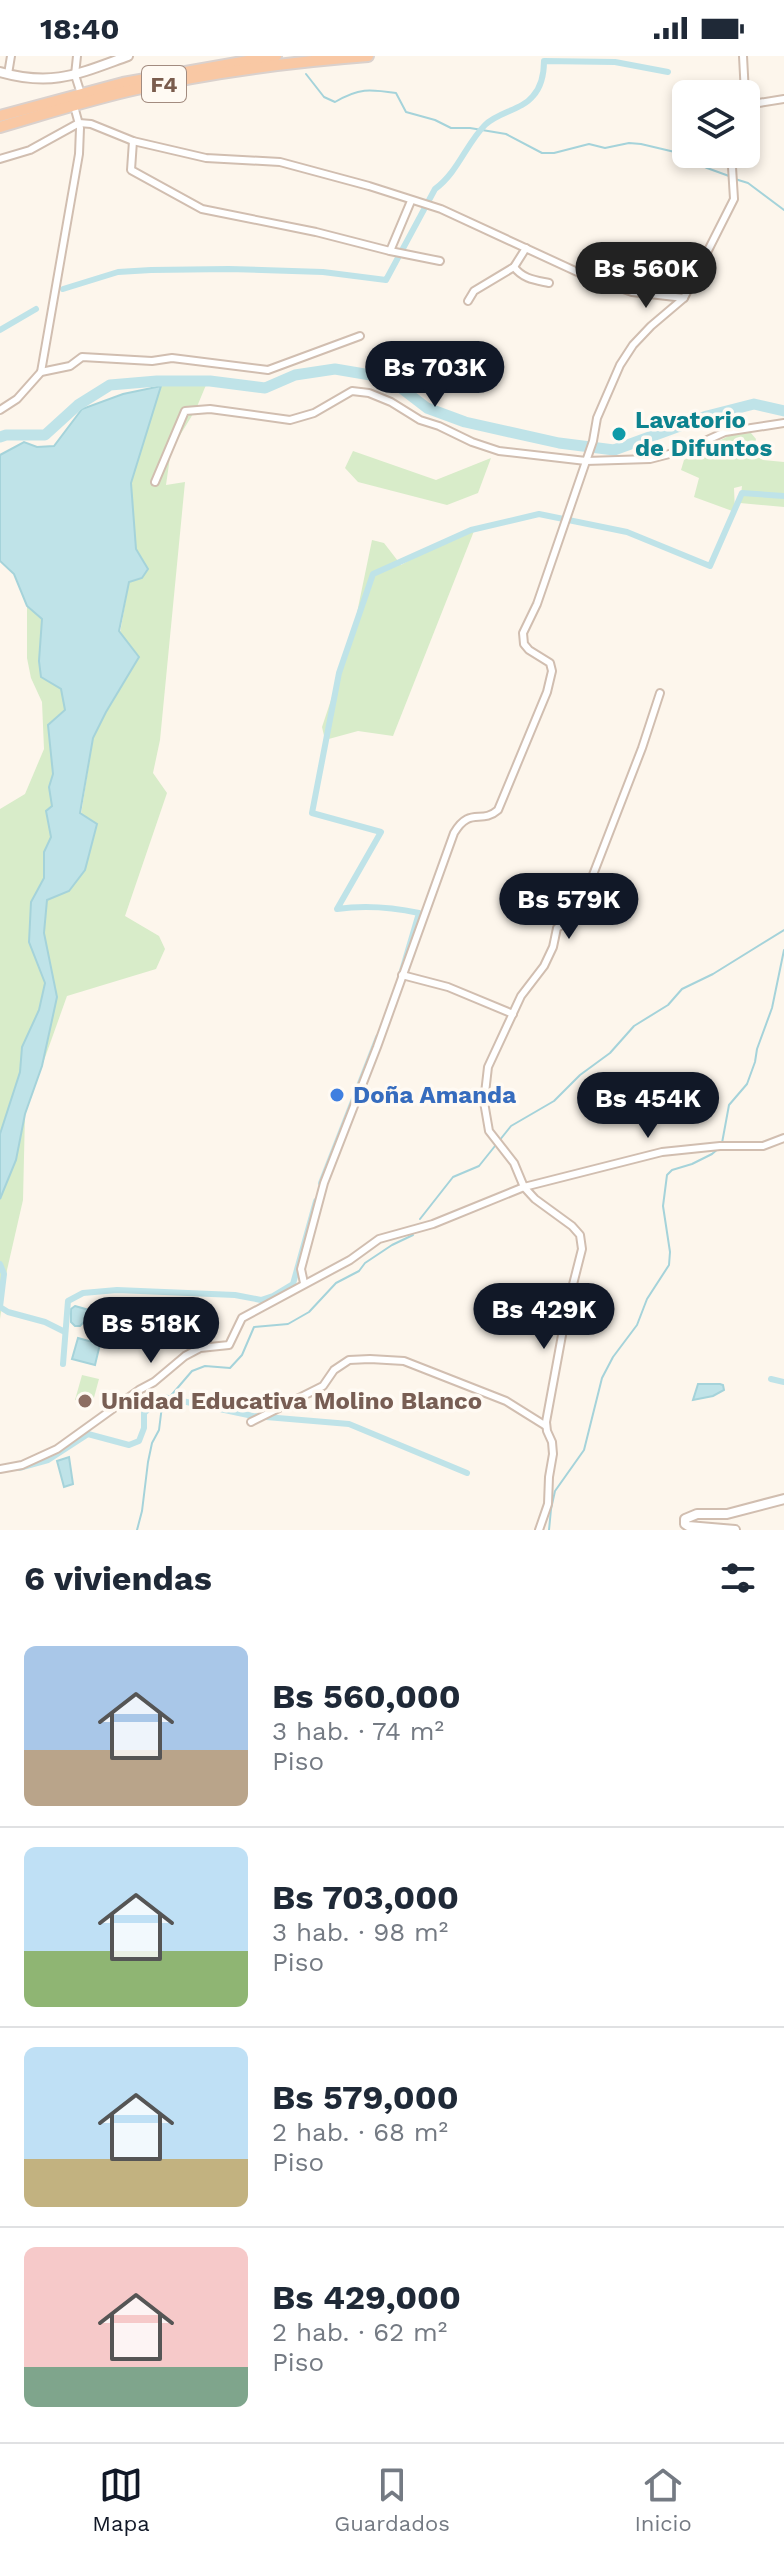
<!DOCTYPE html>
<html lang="es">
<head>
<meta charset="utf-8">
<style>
  :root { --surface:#fff; --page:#f6f6f7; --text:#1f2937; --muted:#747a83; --line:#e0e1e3; --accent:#111827 }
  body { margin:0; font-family:"Work Sans",sans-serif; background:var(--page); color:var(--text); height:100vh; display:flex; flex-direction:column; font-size:30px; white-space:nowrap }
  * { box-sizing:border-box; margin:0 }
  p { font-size:26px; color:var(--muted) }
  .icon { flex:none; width:44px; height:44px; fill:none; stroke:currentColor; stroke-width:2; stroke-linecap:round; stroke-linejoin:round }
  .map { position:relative; height:1474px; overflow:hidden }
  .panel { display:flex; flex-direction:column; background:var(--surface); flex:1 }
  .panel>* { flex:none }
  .fabs { position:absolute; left:672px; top:24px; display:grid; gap:16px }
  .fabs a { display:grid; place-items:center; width:88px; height:88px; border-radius:12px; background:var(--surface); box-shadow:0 4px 12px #0003; font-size:40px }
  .price { position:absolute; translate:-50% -68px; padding:0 18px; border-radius:28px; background:var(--accent); color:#fff; font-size:26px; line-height:52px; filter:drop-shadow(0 2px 4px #0008) }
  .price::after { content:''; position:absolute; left:50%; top:48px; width:24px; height:18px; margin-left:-12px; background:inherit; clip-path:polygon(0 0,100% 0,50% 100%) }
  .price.on { background:#222; color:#fff }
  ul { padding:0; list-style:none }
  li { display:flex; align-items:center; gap:24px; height:200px; padding:0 24px }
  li+li { border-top:2px solid var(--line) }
  li span { display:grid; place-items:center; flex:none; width:224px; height:160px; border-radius:12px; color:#555 }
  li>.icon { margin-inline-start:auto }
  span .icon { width:96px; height:96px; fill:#fffc; stroke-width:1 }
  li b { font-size:34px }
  h2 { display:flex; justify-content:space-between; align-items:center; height:96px; padding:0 24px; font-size:34px }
  .status { display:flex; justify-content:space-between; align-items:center; height:56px; padding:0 40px; background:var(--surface); direction:ltr }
  .status svg { height:22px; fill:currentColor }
  .tab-bar { display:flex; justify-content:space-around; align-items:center; height:112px; border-top:2px solid var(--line); background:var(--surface); font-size:22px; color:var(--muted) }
  .tab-bar a { display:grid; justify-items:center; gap:4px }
  .tab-bar .on { color:var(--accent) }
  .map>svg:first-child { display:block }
  .green { fill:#d8ecc9 }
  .water { fill:#bfe3e8; stroke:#a5d3da; stroke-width:2 }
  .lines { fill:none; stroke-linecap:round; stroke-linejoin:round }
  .stream { stroke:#a5d3da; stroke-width:2 }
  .canal { stroke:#bfe3e8; stroke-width:6 }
  .river { stroke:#bfe3e8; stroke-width:11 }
  .minor-casing { stroke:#d1beb0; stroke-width:10 }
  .tertiary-casing { stroke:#d1beb0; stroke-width:12 }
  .trunk-casing { stroke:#dad1cd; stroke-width:14 }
  .minor { stroke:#fff; stroke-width:6 }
  .tertiary { stroke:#fff; stroke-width:8 }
  .trunk { stroke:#f9c8a4; stroke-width:10 }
  .culture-dot { fill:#0f9aa8; stroke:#fffaf3; stroke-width:3 }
  .shop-dot { fill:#3f7fe0; stroke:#fffaf3; stroke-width:3 }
  .education-dot { fill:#8d6e63; stroke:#fffaf3; stroke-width:3 }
  .labels { text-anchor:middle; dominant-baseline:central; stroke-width:7; stroke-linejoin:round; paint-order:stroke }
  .shield { fill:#fffaf3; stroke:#a28b7f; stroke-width:2 }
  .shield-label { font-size:22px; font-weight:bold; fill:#7a5c4d }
  .culture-label { font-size:24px; font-weight:bold; fill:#0d838f; stroke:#fffaf3; text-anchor:start }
  .shop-label { font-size:24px; font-weight:bold; fill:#366cbe; stroke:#fffaf3; text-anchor:start }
  .education-label { font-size:24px; font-weight:bold; fill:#785e54; stroke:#fffaf3; text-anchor:start }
</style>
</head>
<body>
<div class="status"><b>18:40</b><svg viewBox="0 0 49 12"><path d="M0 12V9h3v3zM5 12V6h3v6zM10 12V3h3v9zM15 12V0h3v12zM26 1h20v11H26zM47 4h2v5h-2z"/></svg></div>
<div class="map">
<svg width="784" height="1474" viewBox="0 0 784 1474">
  <rect width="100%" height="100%" fill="#fdf6ec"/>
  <g class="green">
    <path d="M206,329L196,353L171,394L166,429L185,426L160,684L153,717L167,737L125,860L159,880L165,893L156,913L67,940L42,1010L57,941L44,877L47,844L69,835L93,682L106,656L129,526L142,522L148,513L136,493L131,427L161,330Z"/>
    <path d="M751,377L756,383L752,398L763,404L784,406V451L740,447L742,430L734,432L735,456L694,441L699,422L681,414L684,404L732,378Z"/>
    <path d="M353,395L436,424L491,402L478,437L447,449L358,426L345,412Z"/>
    <path d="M474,475L393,680L358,675L325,684L322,671L352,581L372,484L384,487L401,509L426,495Z"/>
    <path d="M27,550L42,563L39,605L61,633L65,654L48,669L53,718L49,731L52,750L46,755L51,781L44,796V822L31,847L40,911L45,927L39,954L22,991L20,1016L0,1078V753L25,738L44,693L42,646L31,622L27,602Z"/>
    <path d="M25,1058L23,1144L7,1214L0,1263V1143L16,1104Z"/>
    <path d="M82,1319L99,1323L92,1349L75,1344Z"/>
  </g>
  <g class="water">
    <path d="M161,330L131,427L136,493L148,513L142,522L129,526L119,575L139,601L106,656L93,682L80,757L97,768L85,814L69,835L47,844L44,877L57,941L42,1010L25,1058L16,1104L0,1143V1078L20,1016L22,991L39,954L45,927L29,886L31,846L44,822V796L51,781L46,755L52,750L49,731L53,718L48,669L65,654L61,633L41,621L39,605L42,563L27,550L14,518L0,505V399L24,386L37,391L54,390L82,353L123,338Z"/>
    <path d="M75,1250L89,1254L86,1264L80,1270H75L71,1266V1253Z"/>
    <path d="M78,1282L100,1288L95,1309L72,1303Z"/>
    <path d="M698,1328H720L723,1329L724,1334L713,1340L693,1344Z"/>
    <path d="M69,1401L73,1428L64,1431L57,1405Z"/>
  </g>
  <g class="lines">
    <g class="stream">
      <path d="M306,18L324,41L335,46C359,32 369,33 396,37L406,56L435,64L451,72H470L506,78L542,97H554L589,88L605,92L629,87L641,88L679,97L707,112L729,120"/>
      <path d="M735,123L748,127L784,154"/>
      <path d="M722,1087L729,1049L747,1028L755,1006L757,993L772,952L784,894"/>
      <path d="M420,1163L453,1121L479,1110L511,1070L554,1045L580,1019L610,997L634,970L668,949L682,933L713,918L784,874"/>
      <path d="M137,1474L142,1455L148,1406L152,1387L159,1374L162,1350L192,1315L205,1310L230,1312L242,1299L254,1271L288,1268L309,1256L336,1227L359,1215L365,1207L392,1189L413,1179"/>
      <path d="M549,1474L551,1453L555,1435L584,1394L602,1322L613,1301L637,1269L647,1243L669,1209L670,1196L663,1150L667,1119L672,1114L692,1108L712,1098L719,1092"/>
    </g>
    <g class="canal">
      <path d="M63,233L118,216L151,214L229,213L323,216L386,224L435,133C458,116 466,88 485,69C498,56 522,54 533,40C542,30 544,17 544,5L615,6L668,16"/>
      <path d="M0,274L36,253"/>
      <path d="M401,918L419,857C391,851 366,849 337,853L381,776L312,757L339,617L373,518L471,474L539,458L627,476L710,510L742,437L784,440"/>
      <path d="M321,1127L378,981"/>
      <path d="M0,1208L4,1218L0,1251L8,1256L45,1266L65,1276"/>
      <path d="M63,1308L68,1245L83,1237L117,1234L235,1239L261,1244L273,1240L293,1228L316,1145"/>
      <path d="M771,1323L784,1326"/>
      <path d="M19,1412L48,1404L88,1378L129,1389L139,1385L144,1372V1357L163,1341L253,1360L349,1368L467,1417"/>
    </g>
    <path class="river" d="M0,381L6,379H45L78,349L110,329L157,325H210L265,332L295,319L335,313L388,322L427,352L465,366L559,387L614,394L707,360L754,348L784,355"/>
    <defs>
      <g id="minor">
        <path d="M77,0L75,19L81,38"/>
        <path d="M743,0L745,38"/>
        <path d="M8,18L11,0"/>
        <path d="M746,49L784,43"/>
        <path d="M746,60V62"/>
        <path d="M133,85L131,114L202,153L316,176L390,195L440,205"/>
        <path d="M0,103L30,94L79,67L91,68L133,85L206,102L280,106L369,130L441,153L586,220L632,236L684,242"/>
        <path d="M390,195L411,145"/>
        <path d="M514,211C523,223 535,224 549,227"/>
        <path d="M468,245L474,235L514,211L526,192"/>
        <path d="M41,316L79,98L80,72L74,50"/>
        <path d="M0,354L17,343L41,316L70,310L82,301L152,305L172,302L268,314L360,280"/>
        <path d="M155,426L185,355L210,353L290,364L314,357L352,335L369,337L391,346L420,364L439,370L472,386L499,395L586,405L650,403L685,394L725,376L784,367"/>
        <path d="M402,919L448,931L513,958"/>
        <path d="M304,1227L301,1213L324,1127L377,991L454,777C470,750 481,769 498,754L547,636L552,615L550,607L529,594L524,588L523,577L537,548L593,385L597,362L620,309L633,289L651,270L684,242L734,143L732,111L735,98"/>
        <path d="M251,1366L323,1330L334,1314L349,1304L370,1303L404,1305L506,1345L546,1370"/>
        <path d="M0,1413L22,1409L57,1393L139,1334L154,1326L185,1300L200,1292L229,1289L242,1262L350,1204L379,1183L433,1168L524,1131L662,1096L720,1090H763L784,1082"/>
        <path d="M539,1474L548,1448L549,1421L553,1398L552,1386L547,1375L546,1366L567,1252L582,1193L580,1179L572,1170L535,1143L524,1131L514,1107L489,1075L484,1046L488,1011L521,940L544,910L553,891L557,872L575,861L584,842L642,692L660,637"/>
      </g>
      <g id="tertiary">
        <path d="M0,16C53,31 78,18 128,0"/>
        <path d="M735,1474L688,1470L685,1468V1463L697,1458H727L784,1443"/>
      </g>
      <g id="trunk">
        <path d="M0,60L123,27L276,0"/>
        <path d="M0,71C45,58 91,43 137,33C213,16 290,6 368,0"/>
      </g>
    </defs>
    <use href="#minor" class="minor-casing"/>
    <use href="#tertiary" class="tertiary-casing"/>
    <use href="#trunk" class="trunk-casing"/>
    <use href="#minor" class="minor"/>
    <use href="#tertiary" class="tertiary"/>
    <use href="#trunk" class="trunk"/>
  </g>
  <circle class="culture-dot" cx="619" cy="378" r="8"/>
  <circle class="shop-dot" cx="337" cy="1039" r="8"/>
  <circle class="education-dot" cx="85" cy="1345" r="8"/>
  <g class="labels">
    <rect class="shield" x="142" y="10" width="44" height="36" rx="6"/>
    <g class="shield-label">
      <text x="164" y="28">F4</text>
    </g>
    <g class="culture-label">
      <text x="635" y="364">Lavatorio<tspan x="635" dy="28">de Difuntos</tspan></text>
    </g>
    <g class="shop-label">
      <text x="353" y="1039">Doña Amanda</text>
    </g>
    <g class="education-label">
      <text x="101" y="1345">Unidad Educativa Molino Blanco</text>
    </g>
  </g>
</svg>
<div class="fabs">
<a><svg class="icon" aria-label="layers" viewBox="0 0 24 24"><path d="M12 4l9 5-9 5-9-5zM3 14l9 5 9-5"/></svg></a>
</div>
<b class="price on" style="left:646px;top:254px">Bs 560K</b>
<b class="price" style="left:435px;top:353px">Bs 703K</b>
<b class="price" style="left:569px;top:885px">Bs 579K</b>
<b class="price" style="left:648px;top:1084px">Bs 454K</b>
<b class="price" style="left:544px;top:1295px">Bs 429K</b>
<b class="price" style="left:151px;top:1309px">Bs 518K</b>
</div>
<section class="panel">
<h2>6 viviendas<svg class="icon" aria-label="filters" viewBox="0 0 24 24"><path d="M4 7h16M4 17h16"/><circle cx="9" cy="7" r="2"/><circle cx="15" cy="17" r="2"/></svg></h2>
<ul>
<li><span style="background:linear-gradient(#a9c7e8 65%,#b9a48a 0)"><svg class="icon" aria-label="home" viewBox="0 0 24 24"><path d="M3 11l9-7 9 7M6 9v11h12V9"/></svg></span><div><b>Bs 560,000</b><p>3 hab. · 74 m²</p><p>Piso</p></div></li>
<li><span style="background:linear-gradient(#bfe0f5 65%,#8fb573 0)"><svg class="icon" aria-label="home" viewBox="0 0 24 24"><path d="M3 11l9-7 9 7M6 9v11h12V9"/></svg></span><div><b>Bs 703,000</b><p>3 hab. · 98 m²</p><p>Piso</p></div></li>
<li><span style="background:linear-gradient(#bfe0f5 70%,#c2b280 0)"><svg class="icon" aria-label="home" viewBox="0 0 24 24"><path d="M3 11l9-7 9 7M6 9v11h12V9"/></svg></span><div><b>Bs 579,000</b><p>2 hab. · 68 m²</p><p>Piso</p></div></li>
<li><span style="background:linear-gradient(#f6c9c9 75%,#7fa58c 0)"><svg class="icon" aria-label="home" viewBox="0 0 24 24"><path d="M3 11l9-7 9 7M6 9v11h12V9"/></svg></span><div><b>Bs 429,000</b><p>2 hab. · 62 m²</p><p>Piso</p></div></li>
</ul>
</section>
<nav class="tab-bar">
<a class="on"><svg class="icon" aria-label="map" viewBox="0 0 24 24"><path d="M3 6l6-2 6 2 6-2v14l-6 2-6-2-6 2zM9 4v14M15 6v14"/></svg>Mapa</a>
<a><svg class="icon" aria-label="saved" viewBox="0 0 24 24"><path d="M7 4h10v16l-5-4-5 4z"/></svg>Guardados</a>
<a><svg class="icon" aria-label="home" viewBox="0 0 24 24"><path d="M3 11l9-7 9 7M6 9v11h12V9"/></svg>Inicio</a>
</nav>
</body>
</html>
